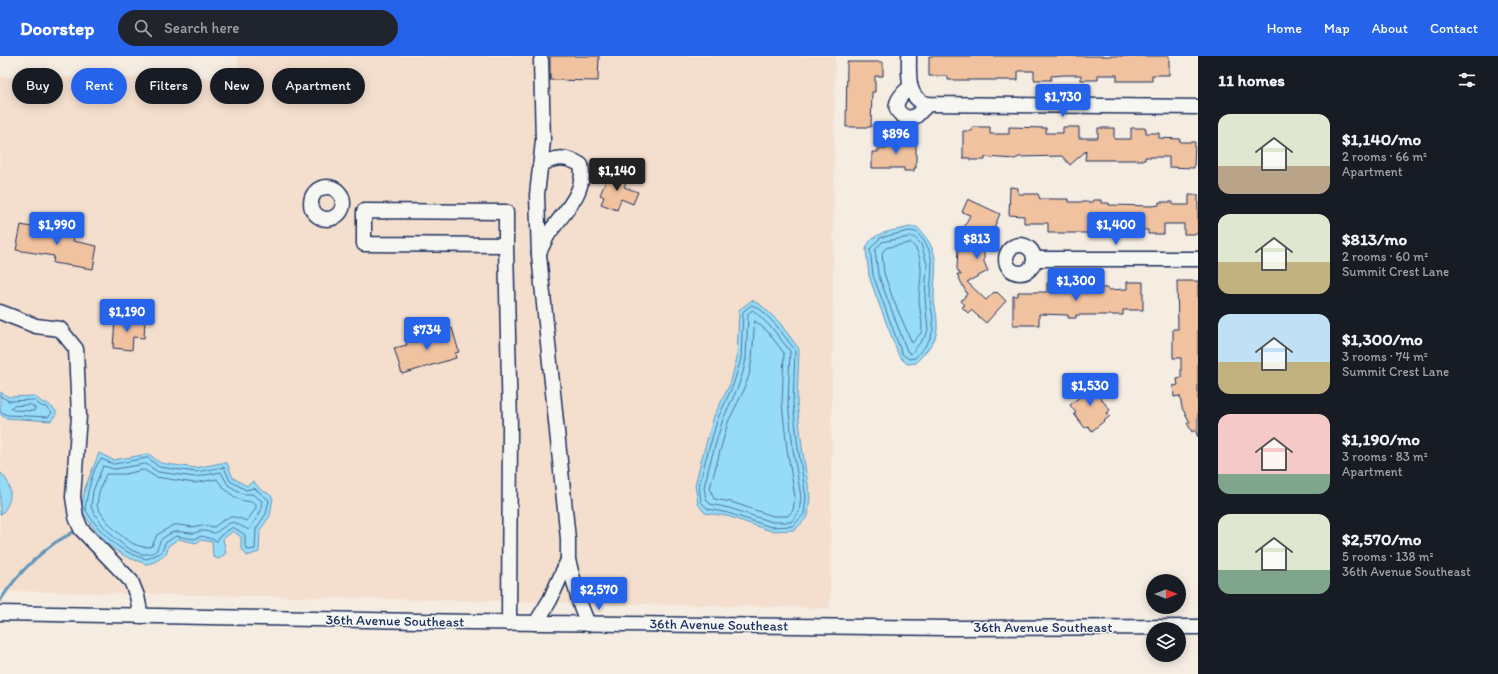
<!DOCTYPE html>
<html lang="en">
<head>
<meta charset="utf-8">
<style>
  :root { --surface:#171b24; --page:#20242c; --text:#f1f3f6; --muted:#9ea1a6; --accent:#2563eb }
  body { margin:0; font-family:Itim,sans-serif; background:var(--page); color:var(--text); height:100vh; display:flex; flex-direction:column; font-size:15px; white-space:nowrap }
  * { box-sizing:border-box; margin:0 }
  p { font-size:13px; color:var(--muted) }
  .icon { flex:none; width:22px; height:22px; fill:none; stroke:currentColor; stroke-width:2; stroke-linecap:round; stroke-linejoin:round }
  .map { position:relative; flex:1; overflow:hidden }
  .sheet { display:flex; flex-direction:column; background:var(--surface); width:300px }
  .sheet>* { flex:none }
  .guide { position:absolute; left:12px; top:12px; width:380px; height:36px; display:flex; gap:8px }
  .needle { width:26px; rotate:90deg }
  .controls { position:absolute; left:1146px; top:518px; display:grid; gap:8px }
  .controls a { display:grid; place-items:center; width:40px; height:40px; border-radius:50%; background:var(--surface); box-shadow:0 2px 10px #0003; font-size:20px }
  .price { position:absolute; translate:-50% -34px; padding:0 9px; border-radius:4px; background:var(--accent); color:#fff; font-size:13px; line-height:26px; filter:drop-shadow(0 1px 2px #0008) }
  .price::after { content:''; position:absolute; left:50%; top:24px; width:12px; height:9px; margin-left:-6px; background:inherit; clip-path:polygon(0 0,100% 0,50% 100%) }
  .price.active { background:#222; color:#fff }
  ul { padding:0; list-style:none }
  li { display:flex; align-items:center; gap:12px; height:100px; padding:0 20px }
  li span { display:grid; place-items:center; flex:none; width:112px; height:80px; border-radius:12px; color:#555 }
  li>.icon { margin-inline-start:auto }
  span .icon { width:48px; height:48px; fill:#fffc; stroke-width:1 }
  li b { font-size:17px }
  h2 { display:flex; justify-content:space-between; align-items:center; height:48px; padding:0 20px; font-size:17px }
  .pill { padding:0 14px; border-radius:18px; background:var(--surface); box-shadow:0 2px 10px #0003; font-size:14px; line-height:36px }
  .pill.active { background:var(--accent); color:#fff }
  header { display:flex; align-items:center; gap:24px; box-sizing:border-box; height:56px; padding:0 20px; background:var(--accent); color:#fff }
  header strong { font-size:19px }
  nav { display:flex; gap:22px; margin-inline-start:auto; font-size:14px }
  .search { width:280px; height:36px; background:var(--page); display:flex; align-items:center; gap:10px; box-sizing:border-box; padding:0 14px; border-radius:22px; color:var(--muted); font-size:15px }
  main { display:flex; flex:1; min-height:0 }
  .map>svg:first-child { display:block }
  .built { fill:#f4dfce }
  .water { fill:#96dbf8; stroke:#6596ba }
  .lines { fill:none; stroke-linecap:round; stroke-linejoin:round }
  .shore { stroke:#4c749c; stroke-width:1 }
  .stream { stroke:#6596ba; stroke-width:3 }
  .building { fill:#f0c2a0; stroke:#1b2f5e }
  .minor-casing { stroke:#1b2f5e; stroke-width:17 }
  .minor { stroke:#f6f6f2; stroke-width:14 }
  .labels { text-anchor:middle; dominant-baseline:central; stroke-width:3; stroke-linejoin:round; paint-order:stroke }
  .street-label { font-size:14px; fill:#1b2f5e; stroke:#f6f6f2 }
</style>
</head>
<body>
<header>
<strong>Doorstep</strong>
<div class="search"><svg class="icon" aria-label="search" viewBox="0 0 24 24"><circle cx="10" cy="10" r="6"/><path d="M15 15l6 6"/></svg>Search here</div>
<nav><a>Home</a><a>Map</a><a>About</a><a>Contact</a></nav>
</header>
<main>
<div class="map">
<svg width="1198" height="618" viewBox="0 0 1198 618">
  <rect width="100%" height="100%" fill="#f5ece2"/>
  <filter id="ink" filterUnits="userSpaceOnUse"><feTurbulence type="fractalNoise" baseFrequency=".025" numOctaves="2"/><feDisplacementMap in="SourceGraphic" scale="8" xChannelSelector="R" yChannelSelector="G"/><feConvolveMatrix kernelMatrix="1 2 1 2 8 2 1 2 1" color-interpolation-filters="sRGB"/></filter>
  <g filter="url(#ink)">
    <path class="built" d="M238,0H835L830,552L0,535V21L238,22Z"/>
    <g class="water">
      <path d="M910,171H917C943,198 934,211 934,243C935,255 940,270 935,282C931,291 922,299 916,307L907,308L899,300L879,248L869,220L866,193C871,175 895,175 910,171Z"/>
      <path d="M752,244L762,250L779,266L799,293L797,346L802,391L810,441L808,460L795,474L771,475L727,460L705,457L698,448L695,429L701,405L714,360L730,328L737,302L739,254Z"/>
      <path d="M0,336L9,341L34,340L43,347H47L56,355V358L51,365L5,362L0,358Z"/>
      <path d="M99,397L113,404L149,398L160,407L196,412L221,407H227L233,422L247,430L253,425L262,435L268,437L273,442L270,460L260,474L259,496L247,500L241,491V481L233,475L223,483L226,497L219,503L213,501L212,486L201,484L196,487L178,483L168,490L167,497C162,502 154,507 147,508C145,508 141,506 138,505C112,498 96,476 81,454L85,432Z"/>
      <path d="M0,416C14,429 13,447 0,459Z"/>
    </g>
    <g class="lines">
      <g class="shore">
        <path d="M910,175L916,176C939,198 930,215 930,243C931,255 936,268 931,280C928,288 920,296 915,302L909,303L902,298L873,219L870,193L880,182Z"/>
        <path d="M910,181H914L921,188L927,208L925,242L928,274L926,279L911,298L907,295L878,218L875,194L882,186Z"/>
        <path d="M911,187C926,200 920,224 919,241C919,252 922,262 922,273L921,277L912,287L893,243L884,217L882,197L886,192Z"/>
        <path d="M752,249L760,253L776,269L795,294L793,347L798,392L806,441L804,458L793,470L771,471L728,457L708,453L701,446L699,430L705,406L718,362L733,329L741,303L743,256Z"/>
        <path d="M753,254L772,272L790,295L788,347L793,393L801,441L799,456L791,466H772L729,452L710,448L706,443L704,431L710,407L723,363L738,331L743,316L746,303L748,258Z"/>
        <path d="M755,265L768,276L784,297L782,348L787,393L795,441L793,454L788,460H773L731,446L714,443L710,432L728,366L744,334L749,319L752,303Z"/>
        <path d="M0,340L9,345L33,344L41,350L46,351L52,357L48,361L7,359L0,355"/>
        <path d="M31,349L35,352L34,355L13,354L11,352L13,350Z"/>
        <path d="M148,402L159,411L196,416L224,411L230,425L246,434L254,432L269,444L266,458L256,473L255,493L248,494L245,490V479L233,471L220,480L217,485L202,480L194,483L176,480L165,487L162,496L147,503C119,497 100,477 85,453C87,438 92,414 101,403L113,408Z"/>
        <path d="M146,408L158,416L195,421L221,416L228,429L243,438H252L262,445L261,455L249,474L233,466L228,468L215,477C211,477 205,474 200,475C197,476 195,478 191,477C178,476 175,473 163,482C156,488 161,497 147,498C127,500 98,467 91,451L93,435L103,410L114,413Z"/>
        <path d="M144,414L156,421L194,427L217,423C223,432 230,439 241,444C247,446 249,444 256,449V452L247,465C228,458 230,460 214,471L202,469L192,471L179,469H173L157,479L152,490C132,497 104,465 97,450L99,436L106,418H125Z"/>
      </g>
      <path class="stream" d="M0,545C13,524 32,504 52,489C58,484 66,481 73,476"/>
    </g>
    <g class="building">
      <path d="M550,0H599L598,25L550,24Z"/>
      <path d="M929,0H1169V19H1152V25H1117V19H1098V24H1081V19H1065L1051,20V24H1034V15H1018V24H948V20H929Z"/>
      <path d="M847,6H883V20H875V36H872L871,71H846Z"/>
      <path d="M972,71H990V78H1009V71L1046,72V77H1063V71H1079V82H1098V72H1114V83H1131V72H1146V77H1159V82L1180,83V86H1195L1194,112L1169,111V101H1145V104H1085L1086,95L1070,109L1062,100L1019,101L1015,103L985,101V104H970V102H963V75H972Z"/>
      <path d="M886,82L914,83V88H916V112H914V115H904V112H872V96H878V93H886Z"/>
      <path d="M616,115L629,120L624,131L638,136L633,148L621,143L617,154L601,148L604,141L600,139L607,122L613,125Z"/>
      <path d="M1010,131L1018,132V138H1038L1040,143H1069V146H1092L1093,144H1101V147H1109V149L1153,150L1159,149V146H1173V149H1189V139H1198V178H1184V168H1164V178H1148V174L1130,173V177H1048V167H1024V160L1009,159Z"/>
      <path d="M968,143L1000,158L989,183L984,181V206L988,215L967,226L986,244L994,236L996,237L997,236L1006,245L986,267L971,254L968,257L962,251L965,249L961,245L967,238L957,218L961,219L957,213L958,192H963V177L962,176L970,159L962,156Z"/>
      <path d="M21,169L62,177L63,170L76,172L73,185L97,190L93,213L53,207L54,200L16,194Z"/>
      <path d="M1082,225H1095V232H1108V234L1127,233V226H1143V254H1123V259H1076V262H1068V259L1039,258V269H1013V240H1018V236H1047V227L1082,228Z"/>
      <path d="M1177,225H1198V381L1195,374L1192,376L1187,367L1190,366L1182,352L1180,340L1174,341L1173,330L1178,329L1177,323L1181,322V302H1173V273H1178Z"/>
      <path d="M115,263L145,265L144,282L133,281L132,294L113,292Z"/>
      <path d="M452,272L459,296L455,297L456,302L402,318L394,292L407,289L406,285Z"/>
      <path d="M1087,327L1089,329L1092,327L1101,338L1099,340L1110,354L1107,357L1110,360L1092,375L1088,370L1085,372L1074,358L1076,357L1070,349L1082,339L1078,334Z"/>
    </g>
    <g class="lines">
      <defs>
        <g id="minor">
          <path d="M909,0C909,18 906,44 928,48L1198,51"/>
          <path d="M541,4L543,85L537,139L539,199L568,483V504L580,548L588,568"/>
          <path d="M910,31C898,41 888,54 908,62L916,60L928,48"/>
          <circle cx="327" cy="147" r="16"/>
          <path d="M506,189V156L364,155V188L506,189L510,371L509,567"/>
          <circle cx="1020" cy="203" r="14"/>
          <path d="M539,197C542,190 545,183 549,177C563,157 587,136 581,109C566,100 554,100 540,110"/>
          <path d="M1034,203H1198"/>
          <path d="M0,256L36,270L60,273L76,293L79,360L73,441L76,461L81,473L131,525L137,540L141,560"/>
          <path d="M0,557L471,566L948,572L1198,571"/>
          <path d="M536,567L550,544L568,504"/>
        </g>
      </defs>
      <use href="#minor" class="minor-casing"/>
      <use href="#minor" class="minor"/>
    </g>
  </g>
  <g class="labels">
    <g class="street-label">
      <text transform="translate(395 565) rotate(1)">36th Avenue Southeast</text>
      <text transform="translate(719 569) rotate(1)">36th Avenue Southeast</text>
      <text x="1043" y="571">36th Avenue Southeast</text>
    </g>
  </g>
</svg>
<div class="controls">
<a><svg class="needle" viewBox="-14 -14 28 28"><path d="M0-13l5 13h-10z" fill="#e53935"/><path d="M0 13l5-13h-10z" fill="#9ea1a6"/></svg></a>
<a><svg class="icon" aria-label="layers" viewBox="0 0 24 24"><path d="M12 4l9 5-9 5-9-5zM3 14l9 5 9-5"/></svg></a>
</div>
<b class="price" style="left:1063px;top:62px">$1,730</b>
<b class="price" style="left:896px;top:99px">$896</b>
<b class="price active" style="left:617px;top:136px">$1,140</b>
<b class="price" style="left:57px;top:190px">$1,990</b>
<b class="price" style="left:1116px;top:190px">$1,400</b>
<b class="price" style="left:977px;top:204px">$813</b>
<b class="price" style="left:1076px;top:246px">$1,300</b>
<b class="price" style="left:127px;top:277px">$1,190</b>
<b class="price" style="left:427px;top:295px">$734</b>
<b class="price" style="left:1090px;top:351px">$1,530</b>
<b class="price" style="left:599px;top:555px">$2,570</b>
<div class="guide">
<a class="pill">Buy</a>
<a class="pill active">Rent</a>
<a class="pill">Filters</a>
<a class="pill">New</a>
<a class="pill">Apartment</a>
</div>
</div>
<section class="sheet">
<h2>11 homes<svg class="icon" aria-label="filters" viewBox="0 0 24 24"><path d="M4 7h16M4 17h16"/><circle cx="9" cy="7" r="2"/><circle cx="15" cy="17" r="2"/></svg></h2>
<ul>
<li><span style="background:linear-gradient(#dfe7d0 65%,#b9a48a 0)"><svg class="icon" aria-label="home" viewBox="0 0 24 24"><path d="M3 11l9-7 9 7M6 9v11h12V9"/></svg></span><div><b>$1,140/mo</b><p>2 rooms · 66 m²</p><p>Apartment</p></div></li>
<li><span style="background:linear-gradient(#dfe7d0 60%,#c2b280 0)"><svg class="icon" aria-label="home" viewBox="0 0 24 24"><path d="M3 11l9-7 9 7M6 9v11h12V9"/></svg></span><div><b>$813/mo</b><p>2 rooms · 60 m²</p><p>Summit Crest Lane</p></div></li>
<li><span style="background:linear-gradient(#bfe0f5 60%,#c2b280 0)"><svg class="icon" aria-label="home" viewBox="0 0 24 24"><path d="M3 11l9-7 9 7M6 9v11h12V9"/></svg></span><div><b>$1,300/mo</b><p>3 rooms · 74 m²</p><p>Summit Crest Lane</p></div></li>
<li><span style="background:linear-gradient(#f6c9c9 75%,#7fa58c 0)"><svg class="icon" aria-label="home" viewBox="0 0 24 24"><path d="M3 11l9-7 9 7M6 9v11h12V9"/></svg></span><div><b>$1,190/mo</b><p>3 rooms · 83 m²</p><p>Apartment</p></div></li>
<li><span style="background:linear-gradient(#dfe7d0 70%,#7fa58c 0)"><svg class="icon" aria-label="home" viewBox="0 0 24 24"><path d="M3 11l9-7 9 7M6 9v11h12V9"/></svg></span><div><b>$2,570/mo</b><p>5 rooms · 138 m²</p><p>36th Avenue Southeast</p></div></li>
</ul>
</section>
</main>
</body>
</html>
